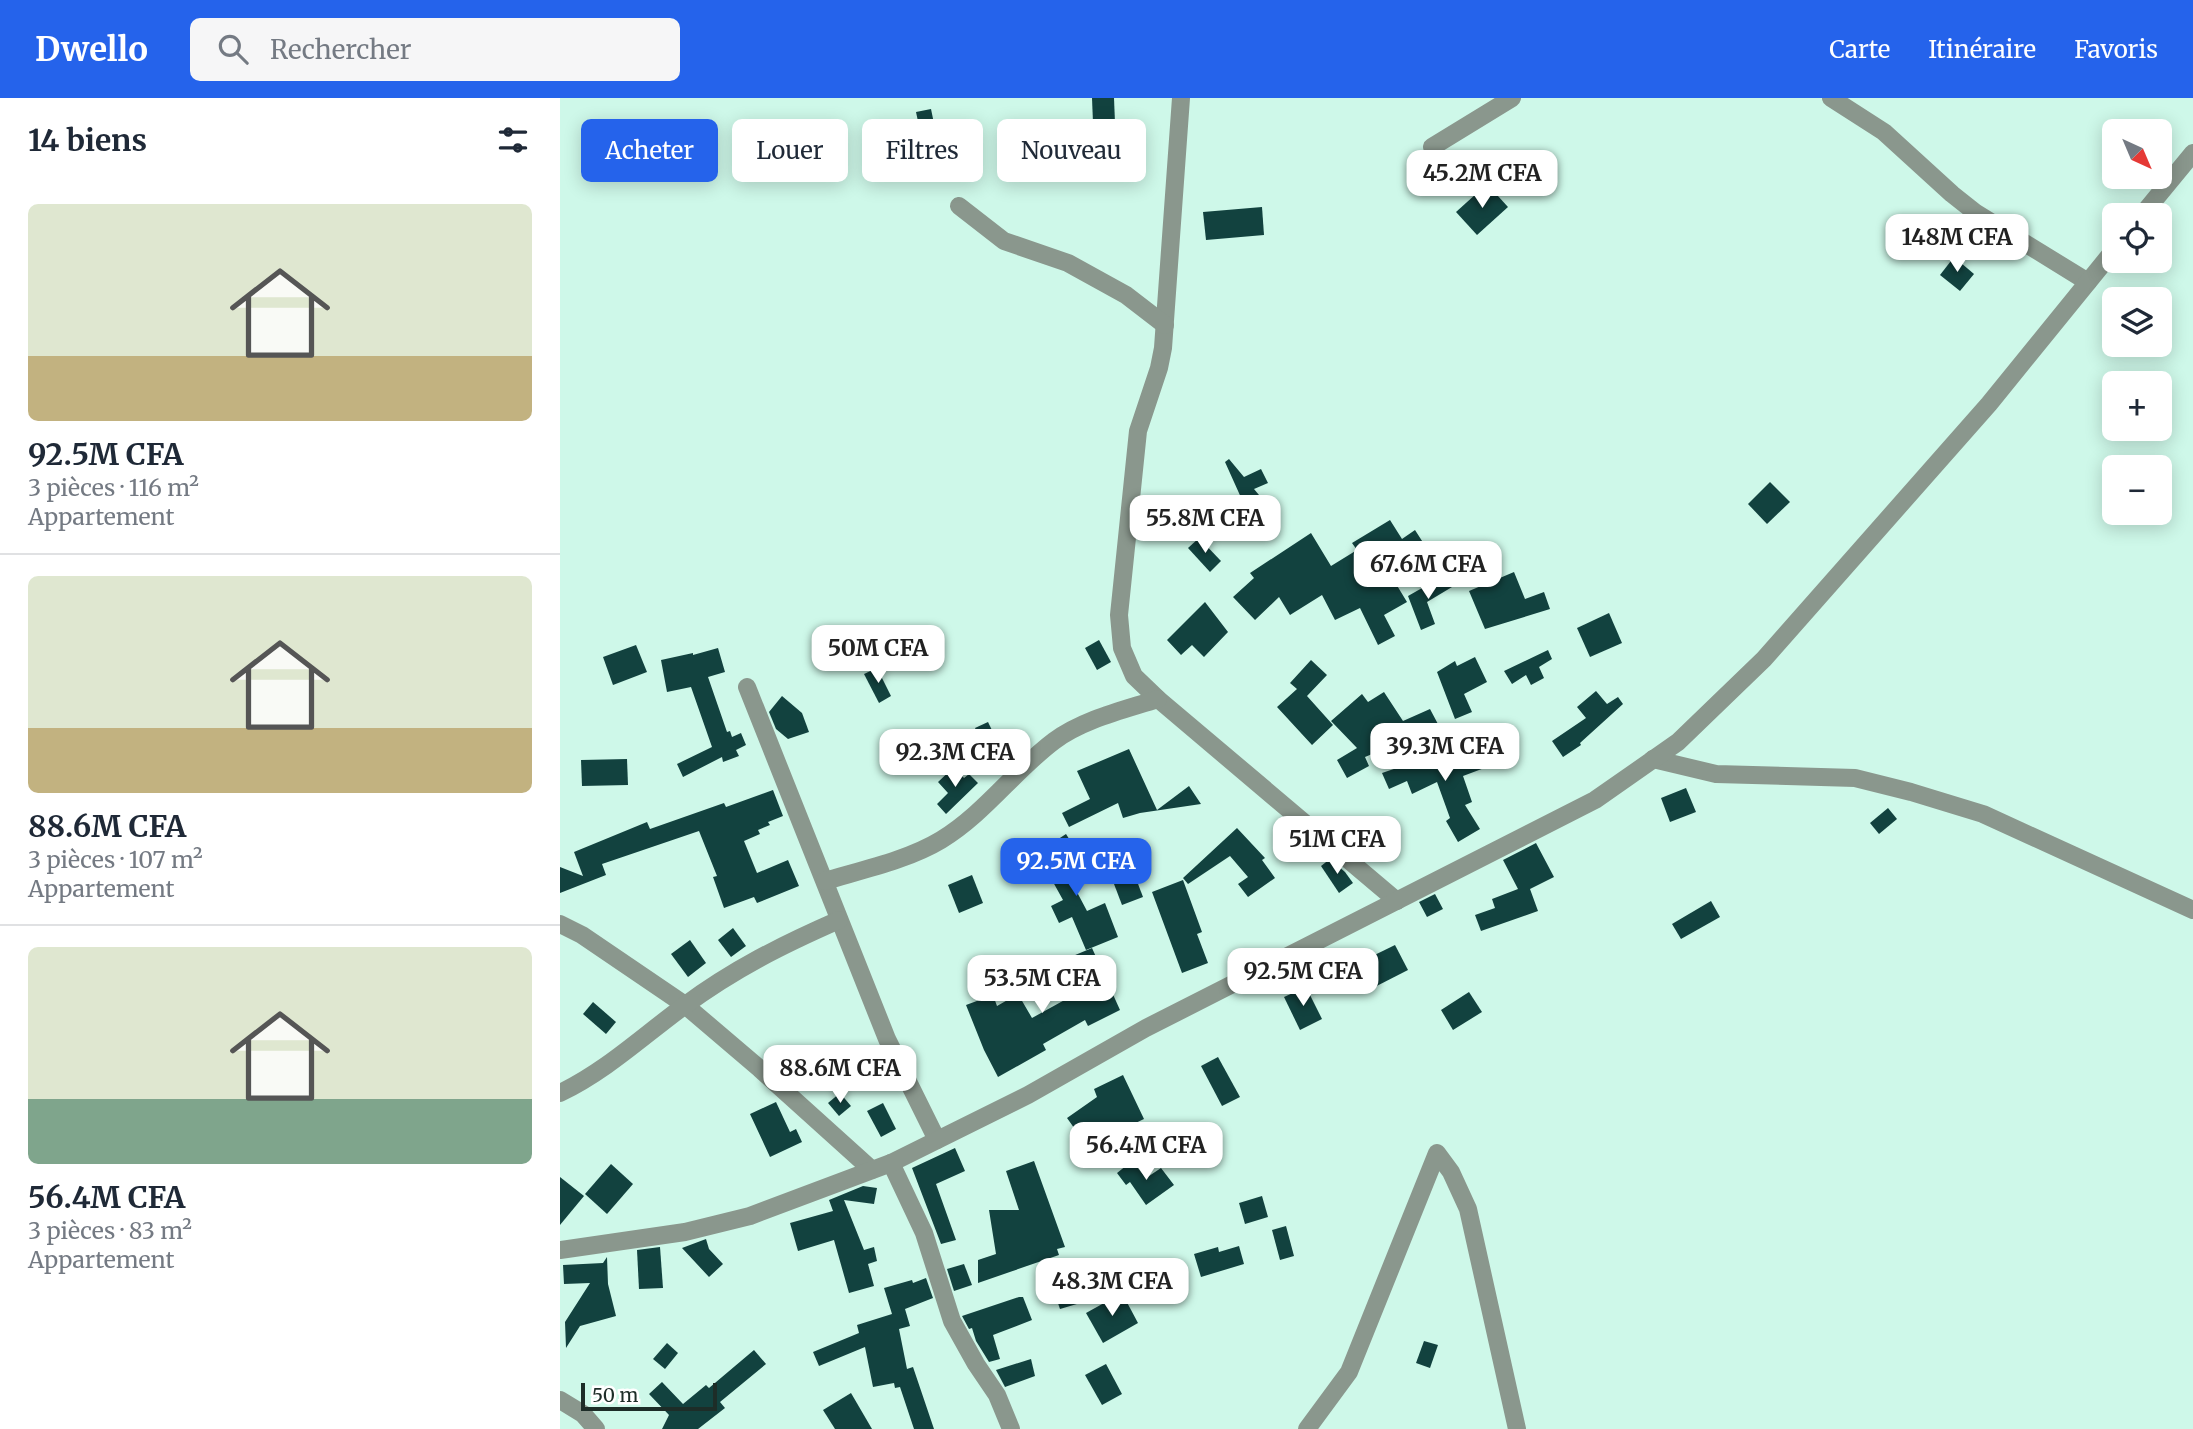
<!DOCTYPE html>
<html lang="fr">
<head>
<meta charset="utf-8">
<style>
  :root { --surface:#fff; --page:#f6f6f7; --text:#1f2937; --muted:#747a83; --line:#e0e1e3; --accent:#2563eb }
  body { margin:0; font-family:Merriweather,serif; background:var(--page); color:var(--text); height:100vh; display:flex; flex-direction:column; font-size:26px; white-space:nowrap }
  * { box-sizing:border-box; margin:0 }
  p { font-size:23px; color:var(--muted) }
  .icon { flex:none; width:38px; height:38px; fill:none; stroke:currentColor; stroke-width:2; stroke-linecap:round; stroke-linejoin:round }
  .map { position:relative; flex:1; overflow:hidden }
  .sheet { display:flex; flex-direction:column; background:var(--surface); width:560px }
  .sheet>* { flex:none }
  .banner { position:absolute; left:21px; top:21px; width:665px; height:63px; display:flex; gap:14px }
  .needle { width:46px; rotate:136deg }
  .fabs { position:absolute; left:1542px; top:21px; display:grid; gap:14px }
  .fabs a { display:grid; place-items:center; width:70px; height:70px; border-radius:10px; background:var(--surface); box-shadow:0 4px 18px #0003; font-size:35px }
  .scale { position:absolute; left:21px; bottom:18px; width:136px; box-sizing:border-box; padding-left:7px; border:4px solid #1d2d28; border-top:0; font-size:19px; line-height:24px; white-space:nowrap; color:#1d2d28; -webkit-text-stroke:5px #fff; paint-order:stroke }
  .price { position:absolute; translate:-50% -60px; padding:0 16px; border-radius:14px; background:#fff; color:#222; font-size:23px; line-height:46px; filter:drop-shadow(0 2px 4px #0008) }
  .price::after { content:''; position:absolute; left:50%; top:42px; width:21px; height:16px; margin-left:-10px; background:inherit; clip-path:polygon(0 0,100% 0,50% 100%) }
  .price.active { background:var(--accent); color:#fff }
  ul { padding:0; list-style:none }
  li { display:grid; align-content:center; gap:14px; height:371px; padding:0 28px }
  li+li { border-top:2px solid var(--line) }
  li span { display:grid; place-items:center; height:217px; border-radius:10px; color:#555 }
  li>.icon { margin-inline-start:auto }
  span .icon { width:126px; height:126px; fill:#fffc; stroke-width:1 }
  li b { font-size:30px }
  h2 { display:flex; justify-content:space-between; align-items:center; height:84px; padding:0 28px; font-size:30px }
  .pill { padding:0 24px; border-radius:10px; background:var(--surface); box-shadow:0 4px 18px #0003; font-size:24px; line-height:63px }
  .pill.active { background:var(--accent); color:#fff }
  header { display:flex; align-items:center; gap:42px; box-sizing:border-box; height:98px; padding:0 35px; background:var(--accent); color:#fff }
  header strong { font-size:33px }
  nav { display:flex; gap:38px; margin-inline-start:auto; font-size:24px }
  .search { width:490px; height:63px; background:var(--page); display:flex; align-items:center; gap:18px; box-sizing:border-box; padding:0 24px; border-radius:10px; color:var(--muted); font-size:26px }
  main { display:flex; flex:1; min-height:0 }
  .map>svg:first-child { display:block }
  .building { fill:#12423f }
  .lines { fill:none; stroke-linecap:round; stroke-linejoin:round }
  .minor { stroke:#8a978d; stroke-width:18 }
</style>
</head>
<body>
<header>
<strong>Dwello</strong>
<div class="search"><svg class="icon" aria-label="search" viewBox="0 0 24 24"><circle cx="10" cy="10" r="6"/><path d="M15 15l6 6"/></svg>Rechercher</div>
<nav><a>Carte</a><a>Itinéraire</a><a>Favoris</a></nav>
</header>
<main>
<section class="sheet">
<h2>14 biens<svg class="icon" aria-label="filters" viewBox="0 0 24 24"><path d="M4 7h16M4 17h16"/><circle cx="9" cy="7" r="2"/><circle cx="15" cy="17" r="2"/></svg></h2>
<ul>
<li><span style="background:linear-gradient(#dfe7d0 70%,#c2b280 0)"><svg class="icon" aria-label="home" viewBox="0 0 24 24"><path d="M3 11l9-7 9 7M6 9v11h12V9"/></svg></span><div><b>92.5M CFA</b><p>3 pièces · 116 m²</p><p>Appartement</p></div></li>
<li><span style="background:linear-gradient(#dfe7d0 70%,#c2b280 0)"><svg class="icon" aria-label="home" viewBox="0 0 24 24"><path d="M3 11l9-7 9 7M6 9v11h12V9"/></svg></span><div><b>88.6M CFA</b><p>3 pièces · 107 m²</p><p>Appartement</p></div></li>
<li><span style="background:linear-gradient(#dfe7d0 70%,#7fa58c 0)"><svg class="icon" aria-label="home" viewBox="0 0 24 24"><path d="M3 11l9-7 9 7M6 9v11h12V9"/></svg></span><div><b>56.4M CFA</b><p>3 pièces · 83 m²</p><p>Appartement</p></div></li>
</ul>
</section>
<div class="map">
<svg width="1633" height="1331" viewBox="0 0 1633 1331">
  <rect width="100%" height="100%" fill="#cef8e9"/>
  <g class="building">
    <path d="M532,0H554L555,25H533Z"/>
    <path d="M371,11L377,40L350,45L361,56L350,67L335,52L359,28L356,14Z"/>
    <path d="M927,86L948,109L917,137L896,114Z"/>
    <path d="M702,109L704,137L646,142L643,114Z"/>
    <path d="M1394,159L1414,176L1400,193L1380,177Z"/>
    <path d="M669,361L684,379L701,371L708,385L694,391L719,421L702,435L692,424L665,364Z"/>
    <path d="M1210,384L1230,404L1207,426L1188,406Z"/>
    <path d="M830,422L842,441L855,432L864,446L827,471L847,504L824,517L835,538L818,547L800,510L775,522L762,497L730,517L719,499L695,522L673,499L694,480L690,475L751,435L771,468L797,452L792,445Z"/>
    <path d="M639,440L661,463L650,474L628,450Z"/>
    <path d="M954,474L965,501L984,494L990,511L925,531L909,493Z"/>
    <path d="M885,477L892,489L867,504L875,526L861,532L848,498Z"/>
    <path d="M645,504L668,534L644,559L632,547L621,557L607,542Z"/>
    <path d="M1049,515L1062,545L1030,559L1017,530Z"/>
    <path d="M539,542L551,564L537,572L525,550Z"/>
    <path d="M76,547L87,574L53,587L43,559Z"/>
    <path d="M158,550L165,574L148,579L167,634L170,633L172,639L181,635L186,647L176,652L179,658L163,664L162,659L123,679L117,666L152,649L131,589L107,594L101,562L133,555V557Z"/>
    <path d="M988,552L992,561L979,569L984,580L971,587L966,577L952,586L944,573Z"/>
    <path d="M915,559L927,584L904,596L912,614L895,621L877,574L895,563L897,568Z"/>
    <path d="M751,562L767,577L747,598L773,627L752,647L717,609L737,591L730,585Z"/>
    <path d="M317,570L331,598L319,605L304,576Z"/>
    <path d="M1036,593L1047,606L1058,599L1063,606L1020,645L1021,647L1003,659L992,643L1026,620L1017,609Z"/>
    <path d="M824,594L843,623L870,611L879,628L805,659L809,668L787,680L777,662L797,650L771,623L802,596L808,604Z"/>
    <path d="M222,598L242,615L249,634L228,641L216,631L209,614Z"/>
    <path d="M428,624L442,653L428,659L415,630Z"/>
    <path d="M904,647L906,652L919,647L927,669L903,678L912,704L905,707L920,731L898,744L886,723L890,720L877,684L852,696L847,683L829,691L822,675Z"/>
    <path d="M569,651L597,712L629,688L641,706L580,715L563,720L558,705L509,729L502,715L530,701L517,673Z"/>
    <path d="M67,661L68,687L22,688L21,662Z"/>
    <path d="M394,669L404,680L409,676L418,685L386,716L377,706L388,695L378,684Z"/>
    <path d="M1126,690L1136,714L1110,724L1101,700Z"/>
    <path d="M213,692L223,718L208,724L210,727L198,732L200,736L184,743L197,775L228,762L239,788L197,805L194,799L164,810L153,779L157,778L139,733L42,766L46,777L0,795V769L23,778L14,754L87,724L90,731L164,705L166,709Z"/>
    <path d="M1328,710L1337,721L1319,736L1310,725Z"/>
    <path d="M820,724L832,739L813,755L801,740Z"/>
    <path d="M677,730L705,760L702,762L715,780L688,799L678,786L688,779L670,758L628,786L623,780Z"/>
    <path d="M506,736L516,752L500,762L527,813L545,805L558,839L526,852L512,819L499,825L491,808L503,802L477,755Z"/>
    <path d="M976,745L994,779L970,791L978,813L921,833L915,817L935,810L932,801L958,791L943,762Z"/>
    <path d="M770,761L785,774L793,785L779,795L761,768Z"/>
    <path d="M412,777L423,805L399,815L388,787Z"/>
    <path d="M575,778L583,799L562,807L554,786Z"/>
    <path d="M623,782L642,834L637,836L648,865L622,875L592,794Z"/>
    <path d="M875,796L883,811L867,819L859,804Z"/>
    <path d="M1151,803L1160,819L1121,841L1112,826Z"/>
    <path d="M173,830L186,848L171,859L158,842Z"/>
    <path d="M130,842L146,865L128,879L111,856Z"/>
    <path d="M835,847L848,872L801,896L788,870Z"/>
    <path d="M532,850L560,912L528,928L525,922L483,946L486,952L438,979L424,952L406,907L433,897L437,908L458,896L472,920L510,899L496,865Z"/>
    <path d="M746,889L762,921L740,932L724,899Z"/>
    <path d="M909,894L922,914L893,932L881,912Z"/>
    <path d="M33,904L56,924L46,936L23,916Z"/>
    <path d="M658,959L680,999L662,1008L641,968Z"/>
    <path d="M563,977L584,1021L546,1039L549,1044L532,1055L507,1020L537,999L534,991Z"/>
    <path d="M280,995L291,1008L279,1018L268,1005Z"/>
    <path d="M216,1004L230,1034L236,1031L242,1044L210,1059L190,1016Z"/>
    <path d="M323,1005L336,1031L321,1039L307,1013Z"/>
    <path d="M395,1050L405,1073L376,1086L396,1142L381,1146L352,1070Z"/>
    <path d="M474,1063L505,1149L497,1151L499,1157L418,1185V1162L436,1156L429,1112H459L446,1073Z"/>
    <path d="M572,1063L586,1080L601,1070L614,1087L586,1107L570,1084L566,1087L557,1075Z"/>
    <path d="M51,1066L73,1086L47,1116L25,1096Z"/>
    <path d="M0,1079L24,1098L0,1127Z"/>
    <path d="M303,1088L317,1090L314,1106L284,1102L304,1152L314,1149L317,1163L308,1166L314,1188L289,1195L274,1142L238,1153L230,1125L273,1113L269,1102Z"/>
    <path d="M702,1098L708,1119L685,1126L679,1105Z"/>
    <path d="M726,1128L734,1158L720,1162L712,1132Z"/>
    <path d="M146,1141L149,1151L163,1166L149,1179L122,1150Z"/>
    <path d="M679,1148L684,1166L641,1179L634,1156L658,1149L659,1154Z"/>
    <path d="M100,1149L103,1190L79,1191L77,1152Z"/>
    <path d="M47,1159L48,1186L56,1218L20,1228L6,1250L5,1224L30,1185L4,1186L3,1167L43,1165Z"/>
    <path d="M404,1166L412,1187L394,1193L387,1171Z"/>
    <path d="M519,1179L527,1203L500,1211L492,1188Z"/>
    <path d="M366,1180L373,1200L345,1211L350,1228L339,1231L347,1271L353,1269L374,1331H354L340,1289L335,1290L334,1285L313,1289L305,1249L259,1268L253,1254L299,1235L297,1227L332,1216L324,1190L352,1182L353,1185Z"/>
    <path d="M562,1195L578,1225L543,1245L526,1215Z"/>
    <path d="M459,1199H463L472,1222L433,1237L440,1261L429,1264L416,1243L412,1230L409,1231L402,1218Z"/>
    <path d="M864,1243L878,1247L870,1270L856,1265Z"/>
    <path d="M107,1245L118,1255L105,1271L93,1261Z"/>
    <path d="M194,1252L206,1266L160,1304L165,1310L138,1331H102L109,1317L89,1296L102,1284L123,1306L146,1287L149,1290Z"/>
    <path d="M471,1261L475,1278L445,1289L436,1272Z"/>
    <path d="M546,1266L562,1296L542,1307L525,1277Z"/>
    <path d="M291,1295L312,1331H275L263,1312Z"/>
  </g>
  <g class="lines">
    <g class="minor">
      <path d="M621,0L603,250L599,270L578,333L559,517L562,550L574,578L598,601L837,803"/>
      <path d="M1271,0L1324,34L1392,96L1416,115L1528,184"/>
      <path d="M872,49L952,0"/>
      <path d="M399,108L444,143L508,165L566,197L605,227"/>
      <path d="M1582,117L1633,55"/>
      <path d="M187,589L327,941L377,1042"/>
      <path d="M1093,661L1156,676L1295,680L1351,694L1423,716L1633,812"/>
      <path d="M265,783C302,772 348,762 381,742C424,716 454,673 494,643C524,621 564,612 598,601"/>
      <path d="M0,826L22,837L125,907L200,971L312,1072"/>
      <path d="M0,995C46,973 83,938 124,908C174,871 222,847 279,822"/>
      <path d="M331,1065L364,1135L392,1223L416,1266L437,1297L451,1331"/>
      <path d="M0,1152L125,1134L190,1118L331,1065L468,997L586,930L1035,702L1118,644L1204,561L1429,306L1554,152"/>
      <path d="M0,1302L23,1316L36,1331"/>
      <path d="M747,1331L789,1274L877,1055L891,1074L908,1111L957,1331"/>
    </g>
  </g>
</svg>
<div class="fabs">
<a><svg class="needle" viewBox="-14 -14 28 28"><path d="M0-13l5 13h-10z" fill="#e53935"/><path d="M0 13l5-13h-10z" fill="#747a83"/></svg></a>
<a><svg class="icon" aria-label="locate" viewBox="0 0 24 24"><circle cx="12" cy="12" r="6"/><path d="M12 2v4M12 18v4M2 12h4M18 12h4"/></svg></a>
<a><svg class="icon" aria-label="layers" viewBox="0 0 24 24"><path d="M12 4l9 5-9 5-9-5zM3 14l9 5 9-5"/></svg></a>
<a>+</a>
<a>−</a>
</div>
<div class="scale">50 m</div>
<b class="price" style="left:922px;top:112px">45.2M CFA</b>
<b class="price" style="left:1397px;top:176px">148M CFA</b>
<b class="price" style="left:645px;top:457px">55.8M CFA</b>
<b class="price" style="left:868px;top:503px">67.6M CFA</b>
<b class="price" style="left:318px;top:587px">50M CFA</b>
<b class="price" style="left:885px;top:685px">39.3M CFA</b>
<b class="price" style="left:395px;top:691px">92.3M CFA</b>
<b class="price" style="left:777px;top:778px">51M CFA</b>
<b class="price active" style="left:516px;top:800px">92.5M CFA</b>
<b class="price" style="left:743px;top:910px">92.5M CFA</b>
<b class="price" style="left:482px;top:917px">53.5M CFA</b>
<b class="price" style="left:280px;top:1007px">88.6M CFA</b>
<b class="price" style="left:586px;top:1084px">56.4M CFA</b>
<b class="price" style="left:552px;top:1220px">48.3M CFA</b>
<div class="banner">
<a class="pill active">Acheter</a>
<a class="pill">Louer</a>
<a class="pill">Filtres</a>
<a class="pill">Nouveau</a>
</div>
</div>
</main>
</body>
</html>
